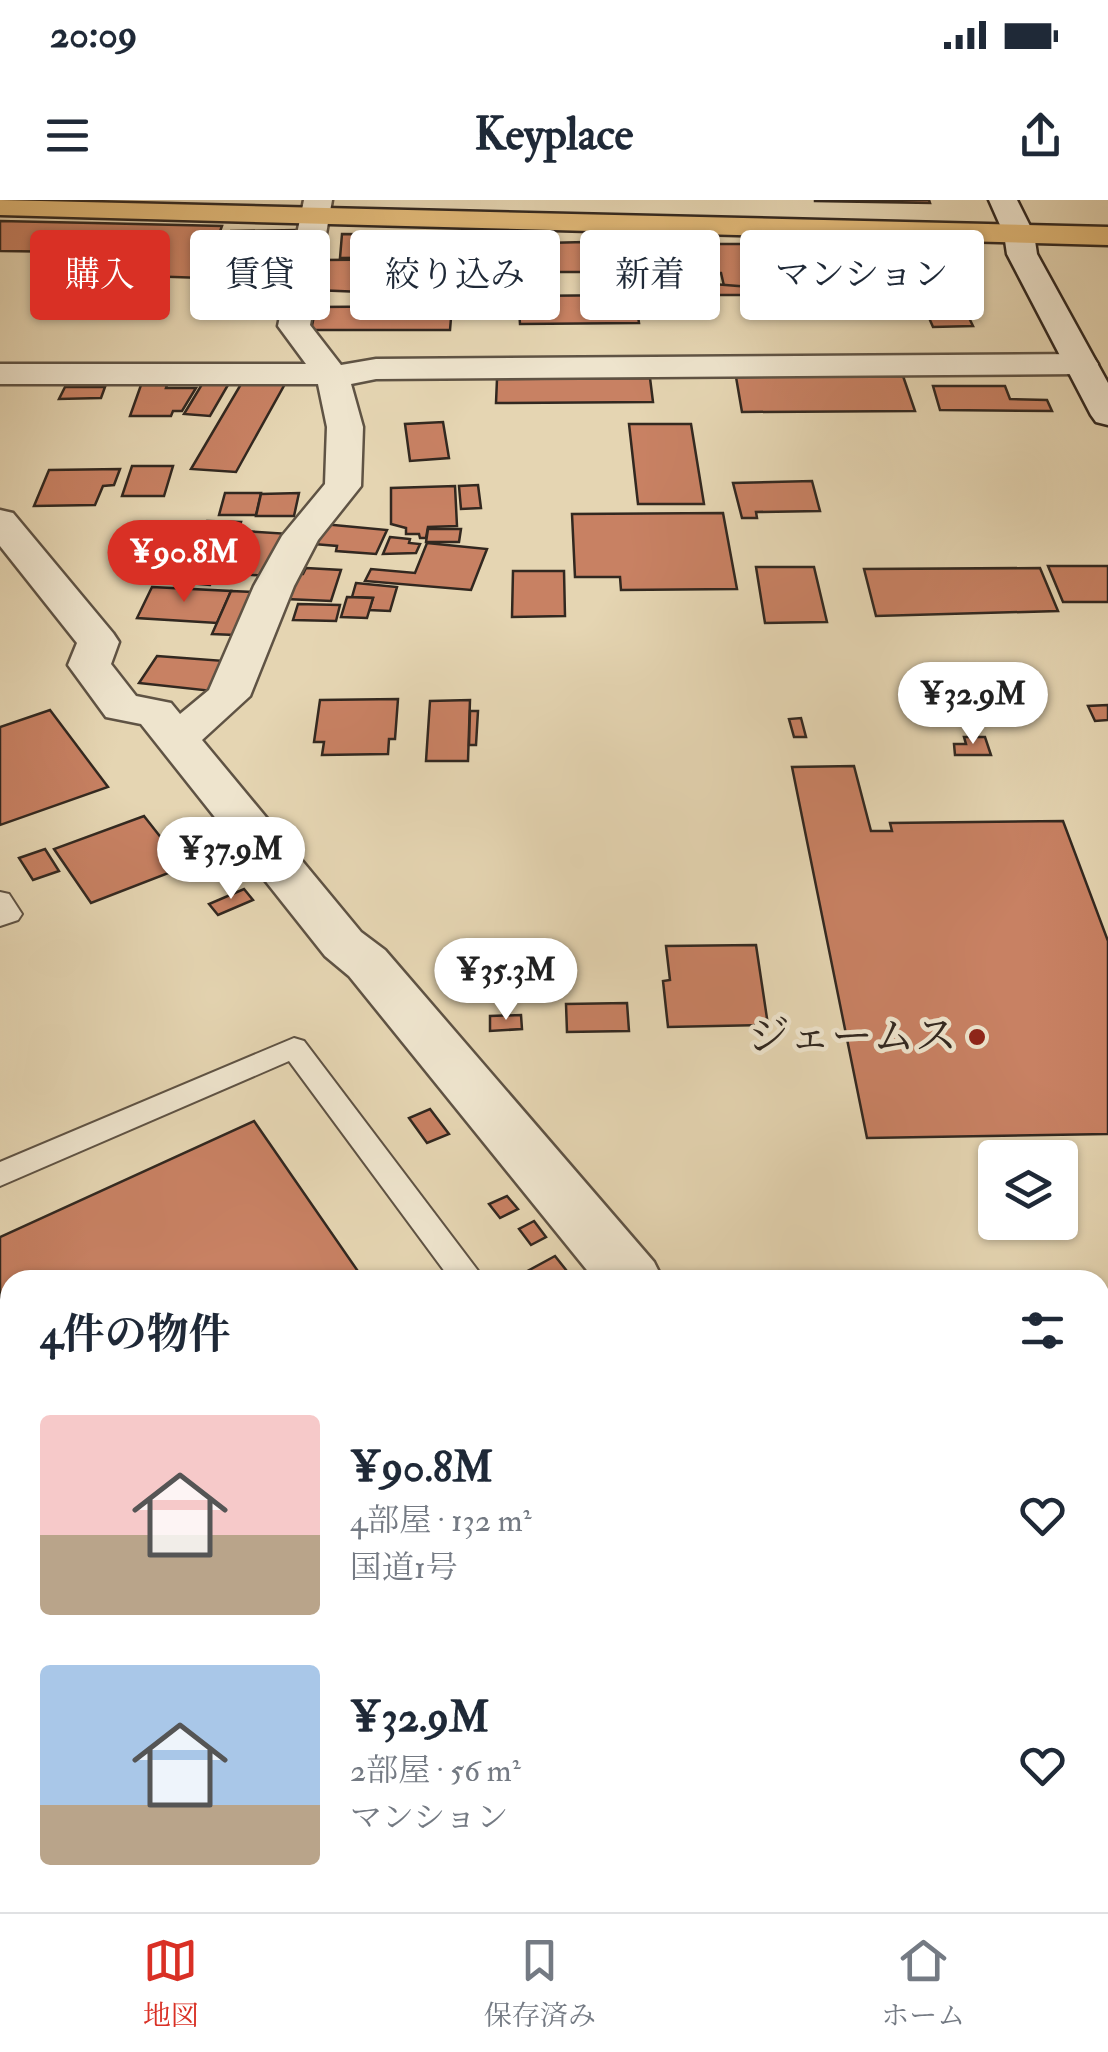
<!DOCTYPE html>
<html lang="ja">
<head>
<meta charset="utf-8">
<style>
  :root { --surface:#fff; --page:#f6f6f7; --text:#1f2937; --muted:#747a83; --line:#e0e1e3; --accent:#d93025 }
  body { margin:0; font-family:"IM FELL Double Pica","Noto Serif JP",serif; background:var(--page); color:var(--text); height:100vh; display:flex; flex-direction:column; font-size:38px; white-space:nowrap }
  * { box-sizing:border-box; margin:0 }
  p { font-size:32px; color:var(--muted) }
  .icon { flex:none; width:55px; height:55px; fill:none; stroke:currentColor; stroke-width:2; stroke-linecap:round; stroke-linejoin:round }
  .map { position:relative; flex:1; overflow:hidden }
  .sheet { position:absolute; left:0px; top:1070px; width:1110px; height:642px; display:flex; flex-direction:column; background:var(--surface); border-radius:30px 30px 0 0; box-shadow:0 2px 8px #0004 }
  .sheet>* { flex:none }
  .banner { position:absolute; left:30px; top:30px; width:1050px; height:90px; display:flex; gap:20px }
  .buttons { position:absolute; left:978px; top:940px; display:grid; gap:20px }
  .buttons a { display:grid; place-items:center; width:100px; height:100px; border-radius:10px; background:var(--surface); box-shadow:0 2px 8px #0004; font-size:50px }
  .price { position:absolute; translate:-50% -85px; padding:0 22px; border-radius:35px; background:#fff; color:#222; font-size:32px; line-height:65px; filter:drop-shadow(0 2px 5px #0008) }
  .price::after { content:''; position:absolute; left:50%; top:60px; width:30px; height:22px; margin-left:-15px; background:inherit; clip-path:polygon(0 0,100% 0,50% 100%) }
  .price.on { background:var(--accent); color:#fff }
  ul { padding:0; list-style:none }
  li { display:flex; align-items:center; gap:30px; height:250px; padding:0 40px }
  li span { display:grid; place-items:center; flex:none; width:280px; height:200px; border-radius:10px; color:#555 }
  li>.icon { margin-inline-start:auto }
  span .icon { width:120px; height:120px; fill:#fffc; stroke-width:1 }
  li b { font-size:42px }
  h2 { display:flex; justify-content:space-between; align-items:center; height:120px; padding:0 40px; font-size:42px }
  .pill { padding:0 35px; border-radius:10px; background:var(--surface); box-shadow:0 2px 8px #0004; font-size:35px; line-height:90px }
  .pill.on { background:var(--accent); color:#fff }
  .status { display:flex; justify-content:space-between; align-items:center; height:70px; padding:0 50px; background:var(--surface); direction:ltr }
  .status svg { height:28px; fill:currentColor }
  header { display:flex; justify-content:space-between; align-items:center; height:130px; padding:0 40px; background:var(--surface); font-size:45px; font-weight:700 }
  .tabs { display:flex; justify-content:space-around; align-items:center; height:140px; border-top:2px solid var(--line); background:var(--surface); font-size:28px; color:var(--muted) }
  .tabs a { display:grid; justify-items:center; gap:5px }
  .tabs .on { color:var(--accent) }
  .map>svg:first-child { display:block }
  .building { fill:#c88163; stroke:#322820; stroke-width:2.5 }
  .lines { fill:none; stroke-linecap:round; stroke-linejoin:round }
  .lane-casing { stroke:#5f5344; stroke-width:4 }
  .street-casing { stroke:#5f5344; stroke-width:5 }
  .secondary-casing { stroke:#322820; stroke-width:5 }
  .highway-casing { stroke:#322820; stroke-width:5 }
  .lane { fill:#eee4cd; fill-rule:evenodd }
  .street { fill:#eee4cd; fill-rule:evenodd }
  .secondary { fill:#eee4cd; fill-rule:evenodd }
  .highway { fill:#e2ba79; fill-rule:evenodd }
  .poi-dot { fill:#8f2418; stroke:#eee4cd; stroke-width:4 }
  .labels { text-anchor:middle; dominant-baseline:central; stroke-width:9; stroke-linejoin:round; paint-order:stroke }
  .poi-label { font-size:42px; fill:#322820; stroke:#eee4cd; text-anchor:end }
</style>
</head>
<body>
<div class="status"><b>20:09</b><svg viewBox="0 0 49 12"><path d="M0 12V9h3v3zM5 12V6h3v6zM10 12V3h3v9zM15 12V0h3v12zM26 1h20v11H26zM47 4h2v5h-2z"/></svg></div>
<header><svg class="icon" aria-label="menu" viewBox="0 0 24 24"><path d="M4 6h16M4 12h16M4 18h16"/></svg>Keyplace<svg class="icon" aria-label="share" viewBox="0 0 24 24"><path d="M12 15V3M7 8l5-5 5 5M5 13v7h14v-7"/></svg></header>
<div class="map">
<svg width="1108" height="1712" viewBox="0 0 1108 1712">
  <rect width="100%" height="100%" fill="#e5d5b2"/>
  <filter id="stains"><feTurbulence type="fractalNoise" baseFrequency=".002" numOctaves="4"/><feColorMatrix values="0 0 0 0 .2 0 0 0 0 .09 0 0 0 0 .02 0 0 0 .5 -.17"/></filter>
  <radialGradient id="worn" r=".72"><stop offset=".6" stop-color="#630" stop-opacity="0"/><stop offset="1" stop-color="#630" stop-opacity=".3"/></radialGradient>
  <g class="building">
    <path d="M815,0H929L930,3L815,1Z"/>
    <path d="M0,21L94,23L222,26L203,78L59,73L74,52L0,51Z"/>
    <path d="M296,30L281,91L208,92L211,80H216L231,31Z"/>
    <path d="M342,34L454,35L453,57L340,58Z"/>
    <path d="M585,42L587,72H545V43Z"/>
    <path d="M713,44H749L750,50H775L779,88L724,86L721,73H712Z"/>
    <path d="M887,45L903,81L821,83L810,46Z"/>
    <path d="M670,56L672,73H613L611,57Z"/>
    <path d="M453,59L450,89H389L388,93L314,90L321,60Z"/>
    <path d="M713,84L763,88L765,95H714Z"/>
    <path d="M954,87L973,126L933,127L916,88Z"/>
    <path d="M635,95L639,123L520,124L519,108H504L505,100H518V96Z"/>
    <path d="M452,106L450,130H311L316,107Z"/>
    <path d="M207,176L232,178L210,216L184,214Z"/>
    <path d="M903,176L915,211L742,212L736,177Z"/>
    <path d="M650,178L653,202L496,203L497,179Z"/>
    <path d="M244,179L286,182L236,272L191,269Z"/>
    <path d="M141,185H167L166,188H196L182,211H173L171,216H130Z"/>
    <path d="M933,186H1005L1010,199L1047,200L1052,211L940,210Z"/>
    <path d="M65,187H105L101,198L59,199Z"/>
    <path d="M443,222L449,258L410,261L405,224Z"/>
    <path d="M629,224H691L704,304H638Z"/>
    <path d="M132,266H173L164,296H122Z"/>
    <path d="M120,269L114,285L103,286L95,305L34,306L49,270Z"/>
    <path d="M812,281L820,311L756,312L757,318H742L733,283Z"/>
    <path d="M478,285L481,308L461,309L459,286Z"/>
    <path d="M455,286L457,326L428,327L426,338H420L419,334H406V328L391,324V288Z"/>
    <path d="M225,293H261L256,315H219Z"/>
    <path d="M299,293L294,316H256L261,294Z"/>
    <path d="M723,313L737,389L621,390L620,377H575L572,314Z"/>
    <path d="M207,321L241,322L238,332L203,330Z"/>
    <path d="M323,324L387,330L376,354L336,351L337,346L313,344Z"/>
    <path d="M428,329H461L459,342H426Z"/>
    <path d="M244,331L291,334L268,376L223,373L235,351L228,350L236,333Z"/>
    <path d="M390,337L410,339L409,343L420,344L416,353L383,354Z"/>
    <path d="M427,343L487,349L471,390L365,381L371,369L415,373Z"/>
    <path d="M189,364L222,367L210,385L177,382Z"/>
    <path d="M1048,366H1108V402H1063Z"/>
    <path d="M756,367H814L827,422L765,423Z"/>
    <path d="M306,368L341,370L331,401L286,399L295,374H303Z"/>
    <path d="M1040,368L1058,411L876,416L864,369Z"/>
    <path d="M513,371H564L565,416L512,417Z"/>
    <path d="M356,383L397,387L390,411L369,410L373,398L352,397Z"/>
    <path d="M152,387L231,391L217,423L137,418Z"/>
    <path d="M231,391L253,392L235,435L212,434Z"/>
    <path d="M347,397L373,398L367,418L341,417Z"/>
    <path d="M298,404L340,405L336,421L293,420Z"/>
    <path d="M157,456L225,461L212,491L139,483Z"/>
    <path d="M398,499L395,539H389L388,554L322,555L324,542H314L320,500Z"/>
    <path d="M470,500L468,561H426L430,501Z"/>
    <path d="M1108,505V520L1095,521L1088,506Z"/>
    <path d="M50,510L108,587L0,625V527Z"/>
    <path d="M470,511H478L476,545H469Z"/>
    <path d="M801,518L806,537H794L789,519Z"/>
    <path d="M964,537H985L991,555H955L954,544H966Z"/>
    <path d="M854,566L871,631H892L890,623L1063,621L1108,741V934L867,938L792,567Z"/>
    <path d="M144,616L184,667L91,703L54,649Z"/>
    <path d="M45,649L59,671L33,680L19,658Z"/>
    <path d="M244,689L253,700L218,715L209,704Z"/>
    <path d="M756,745L768,825L668,827L663,781L670,780L666,746Z"/>
    <path d="M627,803L629,831L567,832L566,804Z"/>
    <path d="M521,815L522,829L490,831V816Z"/>
    <path d="M430,909L449,934L427,943L409,918Z"/>
    <path d="M254,921L364,1080H10V1702H709L696,1712H0V1037Z"/>
    <path d="M507,996L518,1009L500,1018L489,1004Z"/>
    <path d="M534,1021L546,1037L531,1045L519,1029Z"/>
    <path d="M555,1056L574,1080H527L522,1074Z"/>
    <rect x="1100" y="1097" width="8" height="110"/>
    <path d="M1100,1416H1108V1585L1100,1577Z"/>
  </g>
  <g class="lines">
    <defs>
      <g id="lane">
        <path d="M689,21L696,25L708,97L700,102L692,97L682,25Z"/>
        <path d="M783,25L795,28L820,87L817,90L804,87Z"/>
        <path d="M0,692L9,694L22,714L18,720L0,726Z"/>
        <path d="M294,838L304,841L485,1080H451L289,861L0,986V962Z"/>
        <path d="M916,1702H960L964,1712H920Z"/>
      </g>
      <g id="street">
        <path d="M304,0H332L310,125L341,165L376,159L1081,154L1093,157L1098,164L1093,171L1081,174L376,179L351,184L363,227L361,286L318,340L294,386L250,496L202,540L361,732L385,750L654,1062L663,1080H595L349,776L325,756L141,524L106,517L68,465L77,443L0,346V310L13,313L113,433L119,442L111,464L136,496L171,503L180,514L209,490L254,386L282,336L325,284L327,227L318,184H0V164H306L278,126Z"/>
        <path d="M1100,1597L1108,1600V1687L1100,1684Z"/>
      </g>
      <path id="secondary" d="M989,0H1017L1034,34L1037,54L1108,183V225L1096,222L1091,215L1007,54L1004,34Z"/>
      <path id="highway" d="M0,0L1108,27V45L0,15Z"/>
    </defs>
    <use href="#lane" class="lane-casing"/>
    <use href="#street" class="street-casing"/>
    <use href="#secondary" class="secondary-casing"/>
    <use href="#highway" class="highway-casing"/>
    <use href="#lane" class="lane"/>
    <use href="#street" class="street"/>
    <use href="#secondary" class="secondary"/>
    <use href="#highway" class="highway"/>
  </g>
  <circle class="poi-dot" cx="977" cy="837" r="10"/>
  <g class="labels">
    <g class="poi-label">
      <text x="957" y="837">ジェームス</text>
    </g>
  </g>
  <rect width="100%" height="100%" filter="url(#stains)"/>
  <rect width="100%" height="100%" fill="url(#worn)"/>
</svg>
<div class="buttons">
<a><svg class="icon" aria-label="layers" viewBox="0 0 24 24"><path d="M12 4l9 5-9 5-9-5zM3 14l9 5 9-5"/></svg></a>
</div>
<b class="price on" style="left:184px;top:405px">¥90.8M</b>
<b class="price" style="left:973px;top:547px">¥32.9M</b>
<b class="price" style="left:231px;top:702px">¥37.9M</b>
<b class="price" style="left:506px;top:823px">¥35.3M</b>
<div class="banner">
<a class="pill on">購入</a>
<a class="pill">賃貸</a>
<a class="pill">絞り込み</a>
<a class="pill">新着</a>
<a class="pill">マンション</a>
</div>
<section class="sheet">
<h2>4件の物件<svg class="icon" aria-label="filters" viewBox="0 0 24 24"><path d="M4 7h16M4 17h16"/><circle cx="9" cy="7" r="2"/><circle cx="15" cy="17" r="2"/></svg></h2>
<ul>
<li><span style="background:linear-gradient(#f6c9c9 60%,#b9a48a 0)"><svg class="icon" aria-label="home" viewBox="0 0 24 24"><path d="M3 11l9-7 9 7M6 9v11h12V9"/></svg></span><div><b>¥90.8M</b><p>4部屋 · 132 m²</p><p>国道1号</p></div><svg class="icon" aria-label="heart" viewBox="0 0 24 24"><path d="M12 20l-8-8c-3-5 5-10 8-4 3-6 11-1 8 4z"/></svg></li>
<li><span style="background:linear-gradient(#a9c7e8 70%,#b9a48a 0)"><svg class="icon" aria-label="home" viewBox="0 0 24 24"><path d="M3 11l9-7 9 7M6 9v11h12V9"/></svg></span><div><b>¥32.9M</b><p>2部屋 · 56 m²</p><p>マンション</p></div><svg class="icon" aria-label="heart" viewBox="0 0 24 24"><path d="M12 20l-8-8c-3-5 5-10 8-4 3-6 11-1 8 4z"/></svg></li>
</ul>
</section>
</div>
<nav class="tabs">
<a class="on"><svg class="icon" aria-label="map" viewBox="0 0 24 24"><path d="M3 6l6-2 6 2 6-2v14l-6 2-6-2-6 2zM9 4v14M15 6v14"/></svg>地図</a>
<a><svg class="icon" aria-label="saved" viewBox="0 0 24 24"><path d="M7 4h10v16l-5-4-5 4z"/></svg>保存済み</a>
<a><svg class="icon" aria-label="home" viewBox="0 0 24 24"><path d="M3 11l9-7 9 7M6 9v11h12V9"/></svg>ホーム</a>
</nav>
</body>
</html>
